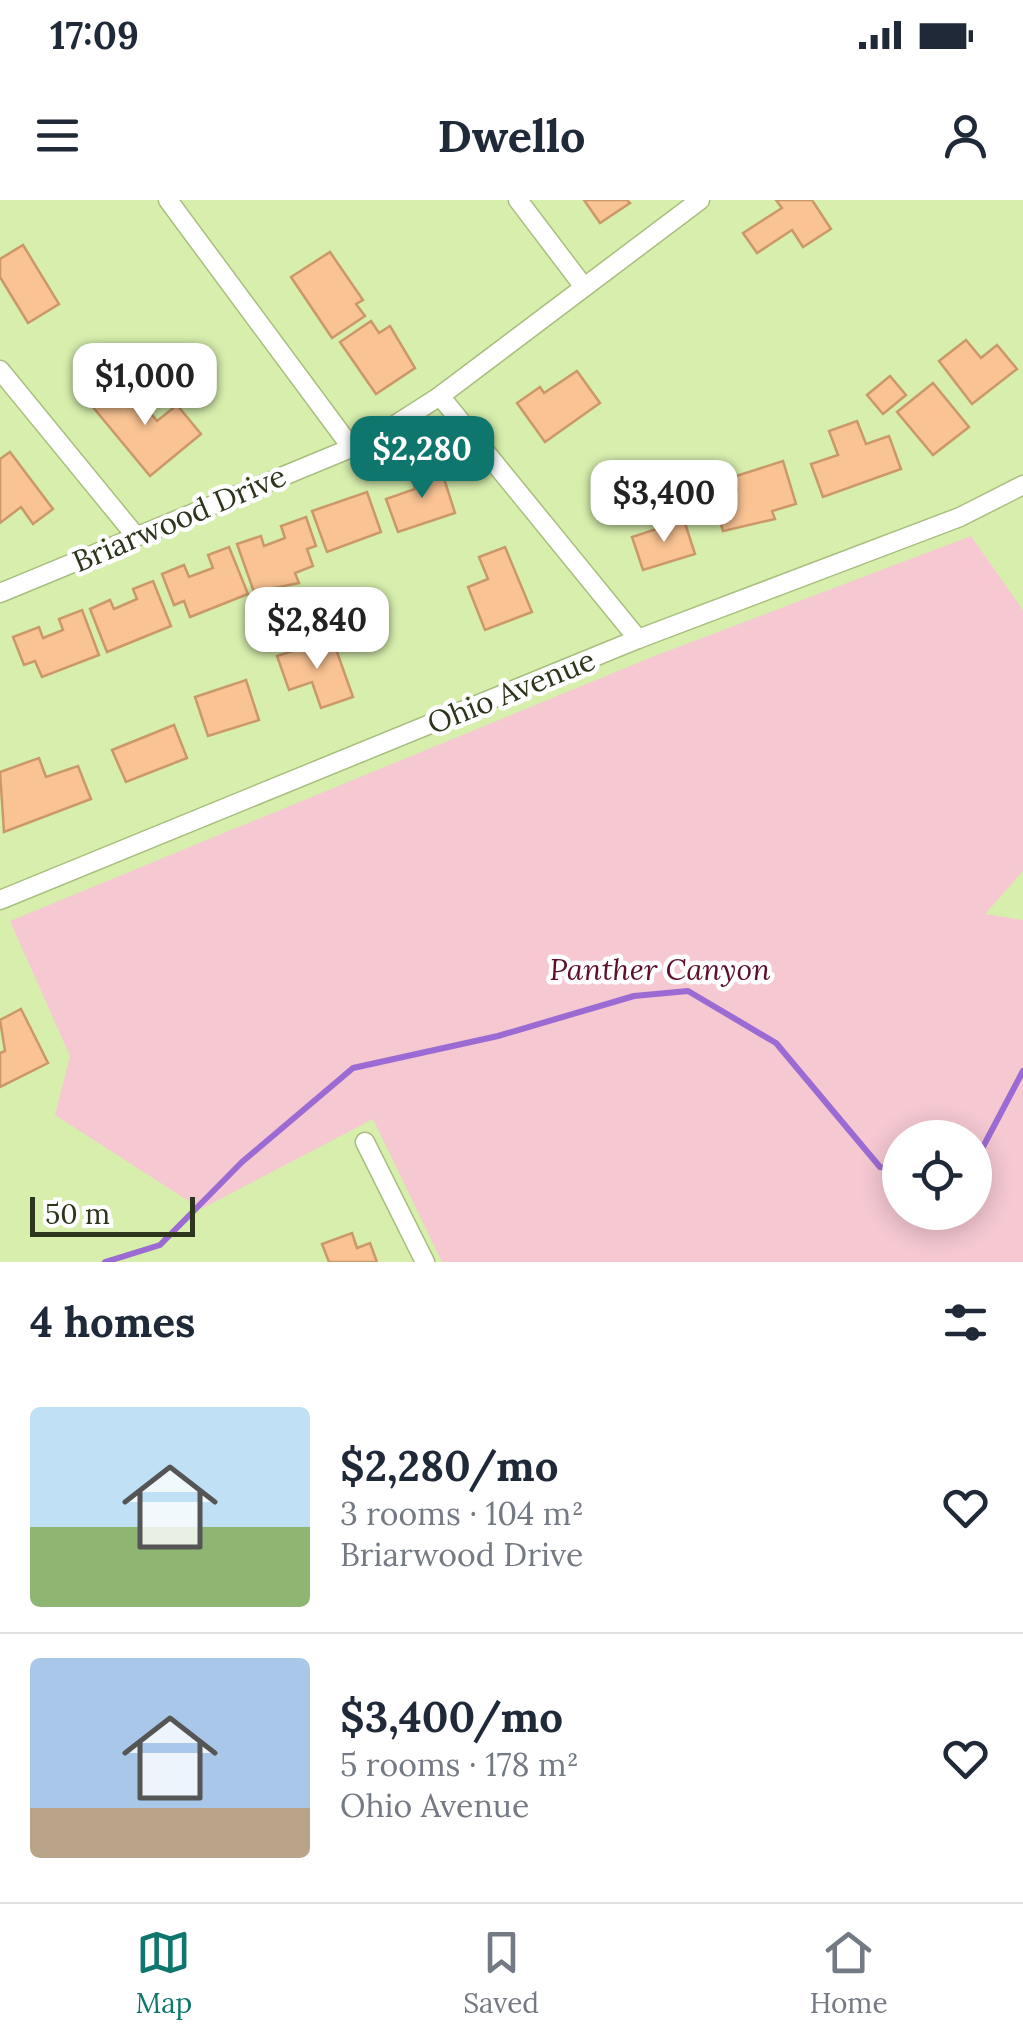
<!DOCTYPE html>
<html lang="en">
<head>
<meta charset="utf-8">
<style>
  :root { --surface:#fff; --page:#f6f6f7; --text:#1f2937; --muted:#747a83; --line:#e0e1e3; --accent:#0f766e }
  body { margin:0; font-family:Lora,serif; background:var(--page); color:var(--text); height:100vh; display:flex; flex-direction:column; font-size:38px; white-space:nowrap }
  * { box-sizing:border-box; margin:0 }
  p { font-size:32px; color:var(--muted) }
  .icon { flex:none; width:55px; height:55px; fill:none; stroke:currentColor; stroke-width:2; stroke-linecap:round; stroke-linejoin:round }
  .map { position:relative; height:1062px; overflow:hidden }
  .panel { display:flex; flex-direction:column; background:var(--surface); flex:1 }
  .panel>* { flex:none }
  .buttons { position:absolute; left:882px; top:920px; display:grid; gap:20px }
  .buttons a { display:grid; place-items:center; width:110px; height:110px; border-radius:50%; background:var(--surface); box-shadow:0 5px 25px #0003; font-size:50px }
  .scale { position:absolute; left:30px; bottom:25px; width:165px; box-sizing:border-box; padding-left:10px; border:5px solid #2d351c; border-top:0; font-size:28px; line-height:35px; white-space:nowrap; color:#2d351c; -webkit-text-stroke:8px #fff; paint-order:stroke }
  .price { position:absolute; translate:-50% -85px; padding:0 22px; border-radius:20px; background:#fff; color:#222; font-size:32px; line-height:65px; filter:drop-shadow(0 2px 5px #0008) }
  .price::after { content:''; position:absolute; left:50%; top:60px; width:30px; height:22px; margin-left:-15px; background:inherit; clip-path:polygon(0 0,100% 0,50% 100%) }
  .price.active { background:var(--accent); color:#fff }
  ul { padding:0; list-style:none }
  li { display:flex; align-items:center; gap:30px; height:250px; padding:0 30px }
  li+li { border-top:2px solid var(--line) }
  li span { display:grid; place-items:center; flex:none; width:280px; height:200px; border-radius:10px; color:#555 }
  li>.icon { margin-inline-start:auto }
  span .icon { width:120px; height:120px; fill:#fffc; stroke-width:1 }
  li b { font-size:42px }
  h2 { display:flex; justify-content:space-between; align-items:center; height:120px; padding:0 30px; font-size:42px }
  .status { display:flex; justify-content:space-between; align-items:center; height:70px; padding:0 50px; background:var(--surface); direction:ltr }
  .status svg { height:28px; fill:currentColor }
  header { display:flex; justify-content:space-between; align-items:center; height:130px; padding:0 30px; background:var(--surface); font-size:45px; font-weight:700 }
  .tabs { display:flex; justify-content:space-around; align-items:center; height:140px; border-top:2px solid var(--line); background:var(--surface); font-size:28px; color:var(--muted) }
  .tabs a { display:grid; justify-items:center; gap:5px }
  .tabs .active { color:var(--accent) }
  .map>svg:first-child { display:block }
  .green { fill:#f5c8d2; fill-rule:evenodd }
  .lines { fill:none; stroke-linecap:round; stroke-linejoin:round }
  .stream { stroke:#9b6bd3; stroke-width:6 }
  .building { fill:#f9c393; stroke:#cb9869; stroke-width:2.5 }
  .street-casing { stroke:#a9be7f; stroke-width:21 }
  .street { stroke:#fff; stroke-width:18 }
  .labels { text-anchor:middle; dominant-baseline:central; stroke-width:9; stroke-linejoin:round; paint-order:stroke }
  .street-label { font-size:30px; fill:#2d351c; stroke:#fff }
  .park-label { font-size:30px; font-style:italic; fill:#5e0f2d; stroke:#fff }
</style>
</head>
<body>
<div class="status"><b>17:09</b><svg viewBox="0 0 49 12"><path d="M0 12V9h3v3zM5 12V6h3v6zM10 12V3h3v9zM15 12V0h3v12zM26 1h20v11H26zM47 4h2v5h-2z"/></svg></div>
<header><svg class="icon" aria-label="menu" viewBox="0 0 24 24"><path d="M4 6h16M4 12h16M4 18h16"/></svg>Dwello<svg class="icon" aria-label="person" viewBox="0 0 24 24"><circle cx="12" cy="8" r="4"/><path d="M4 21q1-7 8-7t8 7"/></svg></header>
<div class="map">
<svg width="1023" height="1062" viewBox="0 0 1023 1062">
  <rect width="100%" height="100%" fill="#d7eead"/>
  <path class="green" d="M971,336L1023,410V671L985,714L1023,720V1062H442L373,919L201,1009L55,915L70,856L10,721L652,457ZM900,938H975V1012H900Z"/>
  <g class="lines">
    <g class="stream">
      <path d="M975,962L1023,871"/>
      <path d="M105,1062L160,1045L242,962L353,868L498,836L634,796L688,791L776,843L880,967L900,971"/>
    </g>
  </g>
  <g class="building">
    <path d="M584,0H627L630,3L600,23Z"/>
    <path d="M776,0H812L831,29L803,47L792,30L757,53L743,33L782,8Z"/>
    <path d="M23,45L59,104L28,123L0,77V59Z"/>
    <path d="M330,52L363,100L356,104L365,116L332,138L291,77Z"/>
    <path d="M371,121L379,133L390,126L415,168L376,194L340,142Z"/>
    <path d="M966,140L981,158L997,145L1017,169L972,204L939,161Z"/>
    <path d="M577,171L600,203L545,242L517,203L540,187L544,193Z"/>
    <path d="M890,176L906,195L883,214L867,195Z"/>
    <path d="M123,180L157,221L177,205L201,234L150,276L92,206Z"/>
    <path d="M933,183L969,227L933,255L897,212Z"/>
    <path d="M857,221L866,244L889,236L901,269L823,297L811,264L838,255L829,231Z"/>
    <path d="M10,252L53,309L33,324L21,307L0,323V259Z"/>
    <path d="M783,261L796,304L772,311L775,319L723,331L713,298L737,290L733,277Z"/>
    <path d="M440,266L455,313L398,332L386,299L415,289L411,276Z"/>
    <path d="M367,292L381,332L327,352L312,311Z"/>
    <path d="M306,317L316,346L307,349L313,366L295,373L299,383L254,392L237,344L261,336L264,346L285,338L281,326Z"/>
    <path d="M684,320L695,354L643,370L632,337Z"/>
    <path d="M229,347L248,394L190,417L184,401L174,405L162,374L184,365L189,377L213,368L208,355Z"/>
    <path d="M505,347L532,412L485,430L468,387L488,379L479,357Z"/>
    <path d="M153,381L171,426L107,452L90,409L110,400L114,409L137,399L133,389Z"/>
    <path d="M82,410L99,455L42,477L35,461L24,465L13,437L39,427L43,438L63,430L59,419Z"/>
    <path d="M332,438L353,497L321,508L312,482L289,490L277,456Z"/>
    <path d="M246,480L259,520L208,536L195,497Z"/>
    <path d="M174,525L187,558L126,582L112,550Z"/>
    <path d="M39,558L46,577L78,566L91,599L4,632L0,572Z"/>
    <path d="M21,809L48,863L0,887V853L5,851L0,820Z"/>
    <path d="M352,1033L357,1048L370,1043L377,1062H329L322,1044Z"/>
  </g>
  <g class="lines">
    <defs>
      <g id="street">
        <path d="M168,0L351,247"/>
        <path d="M518,0L584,87"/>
        <path d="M0,170L135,335"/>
        <path d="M440,196L638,439"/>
        <path d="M0,393L373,239L440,196L700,0"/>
        <path d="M0,700L638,439L960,317L1023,285"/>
        <path d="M365,942L425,1062"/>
      </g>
    </defs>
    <use href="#street" class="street-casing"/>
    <use href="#street" class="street"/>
  </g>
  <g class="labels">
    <g class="street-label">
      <text transform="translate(179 318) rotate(-23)">Briarwood Drive</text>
      <text transform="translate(511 491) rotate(-22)">Ohio Avenue</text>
    </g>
    <g class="park-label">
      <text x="660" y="769">Panther Canyon</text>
    </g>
  </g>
</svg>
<div class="buttons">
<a><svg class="icon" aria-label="locate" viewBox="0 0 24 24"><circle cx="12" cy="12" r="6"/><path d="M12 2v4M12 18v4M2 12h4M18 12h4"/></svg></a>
</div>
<div class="scale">50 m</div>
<b class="price" style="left:145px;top:228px">$1,000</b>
<b class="price active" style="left:422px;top:301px">$2,280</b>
<b class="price" style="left:664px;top:345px">$3,400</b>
<b class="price" style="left:317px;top:472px">$2,840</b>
</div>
<section class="panel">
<h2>4 homes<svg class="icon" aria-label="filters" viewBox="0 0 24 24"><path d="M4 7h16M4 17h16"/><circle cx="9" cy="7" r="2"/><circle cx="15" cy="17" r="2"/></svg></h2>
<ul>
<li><span style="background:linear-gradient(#bfe0f5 60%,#8fb573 0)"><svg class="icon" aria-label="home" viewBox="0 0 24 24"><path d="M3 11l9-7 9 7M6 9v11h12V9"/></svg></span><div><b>$2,280/mo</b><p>3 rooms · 104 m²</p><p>Briarwood Drive</p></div><svg class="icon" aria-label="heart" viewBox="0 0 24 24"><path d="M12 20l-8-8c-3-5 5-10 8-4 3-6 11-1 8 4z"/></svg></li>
<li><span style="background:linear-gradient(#a9c7e8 75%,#b9a48a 0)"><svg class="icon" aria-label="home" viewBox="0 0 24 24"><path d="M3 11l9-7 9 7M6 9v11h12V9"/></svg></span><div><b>$3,400/mo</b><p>5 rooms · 178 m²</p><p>Ohio Avenue</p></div><svg class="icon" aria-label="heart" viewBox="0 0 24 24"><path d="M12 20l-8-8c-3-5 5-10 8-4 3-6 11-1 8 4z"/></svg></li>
</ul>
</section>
<nav class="tabs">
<a class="active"><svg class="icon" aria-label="map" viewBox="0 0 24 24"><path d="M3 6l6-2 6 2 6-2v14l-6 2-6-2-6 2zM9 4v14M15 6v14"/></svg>Map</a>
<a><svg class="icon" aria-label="saved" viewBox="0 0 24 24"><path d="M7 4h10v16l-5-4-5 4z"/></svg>Saved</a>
<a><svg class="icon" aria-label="home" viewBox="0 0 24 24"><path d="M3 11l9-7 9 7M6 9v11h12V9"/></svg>Home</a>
</nav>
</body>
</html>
